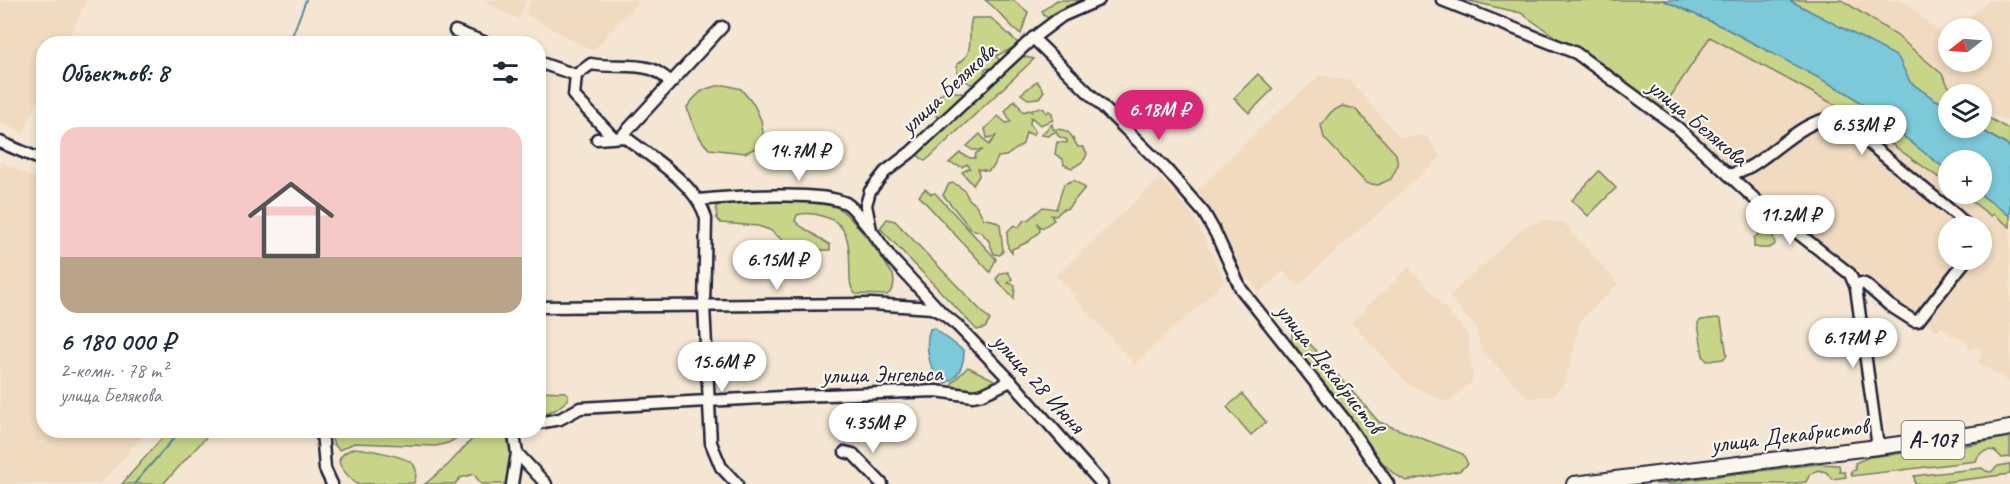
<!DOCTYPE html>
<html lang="ru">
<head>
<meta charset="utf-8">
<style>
  :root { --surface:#fff; --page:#f2f2f3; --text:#1f2937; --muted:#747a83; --line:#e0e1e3; --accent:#db2777 }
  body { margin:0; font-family:Caveat,sans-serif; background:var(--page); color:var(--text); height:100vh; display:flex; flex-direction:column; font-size:22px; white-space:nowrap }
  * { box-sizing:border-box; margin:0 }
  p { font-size:20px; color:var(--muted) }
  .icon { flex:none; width:33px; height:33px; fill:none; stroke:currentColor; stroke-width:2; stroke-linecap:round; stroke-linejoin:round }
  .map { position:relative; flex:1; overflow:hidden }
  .panel { position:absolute; left:36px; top:36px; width:510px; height:402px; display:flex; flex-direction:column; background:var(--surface); border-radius:24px; box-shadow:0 3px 9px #0003 }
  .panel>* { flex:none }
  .needle { width:39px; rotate:253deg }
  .tools { position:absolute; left:1938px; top:18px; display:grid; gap:12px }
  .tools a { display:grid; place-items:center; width:54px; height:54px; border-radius:50%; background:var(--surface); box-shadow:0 3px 9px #0003; font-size:30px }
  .price { position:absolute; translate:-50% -51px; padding:0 14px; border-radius:21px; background:#fff; color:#222; font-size:20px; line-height:39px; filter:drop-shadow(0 2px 3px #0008) }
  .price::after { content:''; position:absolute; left:50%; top:36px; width:18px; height:14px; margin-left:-9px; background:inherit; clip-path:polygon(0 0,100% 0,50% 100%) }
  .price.on { background:var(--accent); color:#fff }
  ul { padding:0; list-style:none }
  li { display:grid; align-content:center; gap:12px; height:318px; padding:0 24px }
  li+li { border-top:2px solid var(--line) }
  li span { display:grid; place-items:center; height:186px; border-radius:18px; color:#555 }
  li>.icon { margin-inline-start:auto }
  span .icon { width:108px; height:108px; fill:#fffc; stroke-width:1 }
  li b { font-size:26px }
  h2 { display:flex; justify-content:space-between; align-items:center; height:72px; padding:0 24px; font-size:26px }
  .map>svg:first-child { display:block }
  .built { fill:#f0dac0; fill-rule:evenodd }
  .green { fill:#c8d589; stroke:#757c62; stroke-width:1.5 }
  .water { fill:#7bc9d9; stroke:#57869a; stroke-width:1.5 }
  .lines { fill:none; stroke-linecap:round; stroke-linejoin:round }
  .stream { stroke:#57869a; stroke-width:2 }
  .minor-casing { stroke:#22223b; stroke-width:15 }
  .major-casing { stroke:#22223b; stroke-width:18 }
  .minor { stroke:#fbf7ec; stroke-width:10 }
  .major { stroke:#fbf7ec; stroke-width:14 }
  .labels { text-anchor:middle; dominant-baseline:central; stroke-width:4.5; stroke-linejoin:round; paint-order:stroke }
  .shield { fill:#fbf7ec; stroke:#636270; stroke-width:1.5 }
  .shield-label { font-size:22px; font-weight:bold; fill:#22223b }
  .street-label { font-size:24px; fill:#22223b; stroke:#fbf7ec }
</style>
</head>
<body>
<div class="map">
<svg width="2010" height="484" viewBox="0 0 2010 484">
  <rect width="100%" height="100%" fill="#f4e6d2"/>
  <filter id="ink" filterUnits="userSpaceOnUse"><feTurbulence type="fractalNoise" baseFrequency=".0167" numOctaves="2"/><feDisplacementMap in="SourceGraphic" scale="12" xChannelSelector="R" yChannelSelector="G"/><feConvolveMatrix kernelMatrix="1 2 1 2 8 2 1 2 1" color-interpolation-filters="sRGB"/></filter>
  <g filter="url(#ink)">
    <g class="built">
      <path d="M0,0H87L66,43L44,44L43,90L23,133L0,122Z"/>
      <path d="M482,0H526L519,20Z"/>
      <path d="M531,0H640L593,51L525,14Z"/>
      <path d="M1827,0H1903L1946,39L1948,37V62H1982V28H1957L1989,0H2010V123L1982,109V94H1957L1923,72L1913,48Z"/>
      <path d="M1710,37L1837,106L1948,184V194H1962L1991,215L1993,213L2010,227V383L1978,362L1983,353L1974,347L1971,350L1967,348L1969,345L1953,334L1951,336L1948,334L1949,332L1941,327L1938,331L1921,319L1753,189L1661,111ZM1948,226H1982V260H1948Z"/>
      <path d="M1320,75L1350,81L1399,137L1426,136L1441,157L1298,285L1283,271L1260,292L1231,260L1192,195L1255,133Z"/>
      <path d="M0,162L43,182L44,430L148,431L100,484H0Z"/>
      <path d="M1160,178L1192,214L1225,281L1135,365L1056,276Z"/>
      <path d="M1543,220L1564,223L1618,284L1580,321L1565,383L1552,396L1528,398L1481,350L1476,328L1449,296L1525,226Z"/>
      <path d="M1409,267L1467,333L1473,381L1448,402L1409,385L1351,322Z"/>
    </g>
    <g class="green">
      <path d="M985,0H1013L1028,12L1021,34C1007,24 999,10 985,0Z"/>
      <path d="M1057,0H1086L1059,11L1049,18L1044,16L1042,11Z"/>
      <path d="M1465,0H1663L1723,27L1849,94L1948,171V184L1837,106L1710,37L1661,111L1521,13Z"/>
      <path d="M1789,0H1842L1896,35L1942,74L1953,94H1948V106L1934,99L1910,82L1897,57Z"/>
      <path d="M972,18H991L1017,42V46L996,56L1001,62L994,68L985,69L984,75L978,83L970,84L957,72V64C977,53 966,36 972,18Z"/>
      <path d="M1021,56L1034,59L930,157L925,161L916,154Z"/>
      <path d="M1258,74L1273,89L1249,113L1234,98Z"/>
      <path d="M1037,81L1044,91L1039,98L1028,99L1021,94Z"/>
      <path d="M725,85L741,89L754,105L761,120L763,133L760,146L745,153L709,149C698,138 691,123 687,107C699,91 704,87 725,85Z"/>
      <path d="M946,90L966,94L957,101L950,110L937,118L932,101Z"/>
      <path d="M1015,100L1023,112L1029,110L1032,112V110L1040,107L1044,109L1046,113L1049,111L1052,113L1053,120L1040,125L1031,117L1030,124L1035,131L1033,135L1026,132L1023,144L1006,156L998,157L994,166L988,171L978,169L979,176L973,185L962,172L970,168L967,164L962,167L949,163L960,153L970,158H975L976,153L983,150H972L967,146L980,134L989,145L996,136L987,138L985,129L998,116L1006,123L1011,122L1005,111Z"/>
      <path d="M1342,106L1355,109L1396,154L1398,165L1391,179L1378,185L1366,183L1324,138L1321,125L1331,112Z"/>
      <path d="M1982,114L2010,130V147L1978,128H1982Z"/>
      <path d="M1052,124L1053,129C1070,129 1070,134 1078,147H1083L1087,153C1086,161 1079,164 1072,168L1064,165L1063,159L1055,154L1057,142L1067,143V140L1058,136L1056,131L1048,136L1041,135Z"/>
      <path d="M1599,171L1616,188L1588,216L1572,200Z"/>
      <path d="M1074,180L1085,188L1068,208L1062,210L1056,216L1051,215L1054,220L1042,228L1038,224L1040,231L1028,242L1012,249V253L1008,248L1007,232L1014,225L1018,228L1024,220H1028L1043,207L1056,209L1064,184Z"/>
      <path d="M954,183L964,190L969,199L976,205L984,219L992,220L1000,224L1003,251L1000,255L994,254L989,241L981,232L971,229L943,195L949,184Z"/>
      <path d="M925,189L931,194L935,193L996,259L990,272L919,196Z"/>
      <path d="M1962,194H1980L2010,216V227L1993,214L1991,216Z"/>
      <path d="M794,200C807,202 823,203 836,207C851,213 883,259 893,275C895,283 894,290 887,295L856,294C840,284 865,228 825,217C816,214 806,212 797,215L795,221L799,225L830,245V250H805L791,247L770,230L758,226L721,223L717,219L716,207L722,202Z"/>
      <path d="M887,219L895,221L990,320L985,328L977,330L880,228Z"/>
      <path d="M1766,228L1772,232L1775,244C1770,250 1761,248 1754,247V238Z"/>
      <path d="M1008,272L1012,279L1008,283L1015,285L1014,299L996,279L1001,273Z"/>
      <path d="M1718,318L1721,320L1727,355L1723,359L1707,361L1703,356L1698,323L1701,320Z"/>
      <path d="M1297,332L1304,337L1379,422L1463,454L1468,464L1459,471L1406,481L1394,474L1378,458L1292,342V334Z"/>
      <path d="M968,367L994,380L993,385L976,392L953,388L952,383Z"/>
      <path d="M538,391L566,392L568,395V400L555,410L539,415Z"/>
      <path d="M1242,394L1266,422L1251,435L1227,407Z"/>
      <path d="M459,430L457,438L448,443L436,446L354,443L339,450L333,443L330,431Z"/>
      <path d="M168,431H212L163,484H122Z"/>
      <path d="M474,431H507L512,456L507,484H481L474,474L460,478L455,484H425L448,465L474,437Z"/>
      <path d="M2010,437V457L2002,458L1995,451C1986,449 1979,452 1976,461L1852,476L1851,471L1856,470L1855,463L1869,457L1963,446Z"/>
      <path d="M354,448C366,449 406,456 413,464C418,470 416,477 414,483L356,484C343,470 327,459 354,448Z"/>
      <path d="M1818,464L1839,465L1840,472H1845L1846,477L1832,479L1826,472L1818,470L1810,474L1806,482L1789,484H1655Z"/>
      <path d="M2010,464V474L1930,484H1915L1914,476L1982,468L1986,471L1991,472L1998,466Z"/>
    </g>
    <g class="water">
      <path d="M1663,0H1789L1898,57L1910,82L1934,99L1948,106V128H1978L2010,147V216L1980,194H1982V160H1948V171L1849,94L1723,27Z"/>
      <path d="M934,328L964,351C964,364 959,378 946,383C929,376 924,345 930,329Z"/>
    </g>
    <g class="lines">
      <g class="stream">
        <path d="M289,44L306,0"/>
        <path d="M134,484L181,430"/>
      </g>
      <defs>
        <g id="minor">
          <path d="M1099,0L1062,16L1033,38L911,152L885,172L870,191L866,205L871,230L891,258L942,313L958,326L1011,381L1102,484"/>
          <path d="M1442,0L1576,53L1677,127L1758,202L1850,274L1856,288L1878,447"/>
          <path d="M455,31L489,44"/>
          <path d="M1033,38L1165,168L1204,213L1216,234L1241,289L1344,419L1388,484"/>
          <path d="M538,62L576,75"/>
          <path d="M576,75L591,64C610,68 632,63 651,69C658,71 665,78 672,82"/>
          <path d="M576,75L574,96L613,137"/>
          <path d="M621,137L722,27"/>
          <path d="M597,139L625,137C652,158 698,185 706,219L704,306L711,443L721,467L737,484"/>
          <path d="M0,142L44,161"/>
          <path d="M1729,175C1736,173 1744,170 1751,166C1776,152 1808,114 1839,119L1955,214L1968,226"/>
          <path d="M698,200C730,197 820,190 846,203C855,208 861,220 868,227"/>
          <path d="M1856,288L1861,283L1865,284L1889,305L1914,321H1918L1966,260"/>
          <path d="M538,307L871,304L932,308L939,312"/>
          <path d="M538,423L560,419L580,408L799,396L936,391L973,396L983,394L1011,381"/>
          <path d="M322,430L325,469L332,484"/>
          <path d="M845,452L853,454L882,484"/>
          <path d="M517,453L546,484"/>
          <path d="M512,484L517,453L513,430"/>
        </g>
        <path id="major" d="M1574,484L1878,447L1988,432L2010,428"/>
      </defs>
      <use href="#minor" class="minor-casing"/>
      <use href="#major" class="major-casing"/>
      <use href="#minor" class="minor"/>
      <use href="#major" class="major"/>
    </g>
  </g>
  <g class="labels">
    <rect class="shield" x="1901.5" y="421" width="63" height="38" rx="4.5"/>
    <g class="shield-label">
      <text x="1933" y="440">А-107</text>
    </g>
    <g class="street-label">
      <text transform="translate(948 88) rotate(-43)">улица Белякова</text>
      <text transform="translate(1698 122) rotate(40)">улица Белякова</text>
      <text transform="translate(1330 368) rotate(52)">улица Декабристов</text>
      <text transform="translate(882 374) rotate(-1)">улица Энгельса</text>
      <text transform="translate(1039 383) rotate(48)">улица 28 Июня</text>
      <text transform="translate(1789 435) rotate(-7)">улица Декабристов</text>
    </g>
  </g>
</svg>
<div class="tools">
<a><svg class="needle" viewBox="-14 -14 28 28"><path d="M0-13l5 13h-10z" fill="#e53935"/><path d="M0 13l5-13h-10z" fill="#747a83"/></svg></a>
<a><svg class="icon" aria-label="layers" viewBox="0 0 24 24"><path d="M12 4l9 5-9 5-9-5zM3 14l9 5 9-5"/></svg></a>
<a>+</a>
<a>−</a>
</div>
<b class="price on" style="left:1159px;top:141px">6.18M ₽</b>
<b class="price" style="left:1862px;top:156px">6.53M ₽</b>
<b class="price" style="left:799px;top:182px">14.7M ₽</b>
<b class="price" style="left:1790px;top:246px">11.2M ₽</b>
<b class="price" style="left:777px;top:291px">6.15M ₽</b>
<b class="price" style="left:1853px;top:369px">6.17M ₽</b>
<b class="price" style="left:722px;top:393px">15.6M ₽</b>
<b class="price" style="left:873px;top:454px">4.35M ₽</b>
<section class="panel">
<h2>Объектов: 8<svg class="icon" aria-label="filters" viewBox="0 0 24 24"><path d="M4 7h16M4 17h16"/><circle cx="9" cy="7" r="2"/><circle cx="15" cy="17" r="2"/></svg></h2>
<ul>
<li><span style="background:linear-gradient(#f6c9c9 70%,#b9a48a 0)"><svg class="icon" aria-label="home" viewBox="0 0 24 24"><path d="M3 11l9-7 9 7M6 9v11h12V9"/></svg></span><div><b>6 180 000 ₽</b><p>2-комн. · 78 m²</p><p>улица Белякова</p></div></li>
</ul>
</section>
</div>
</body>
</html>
